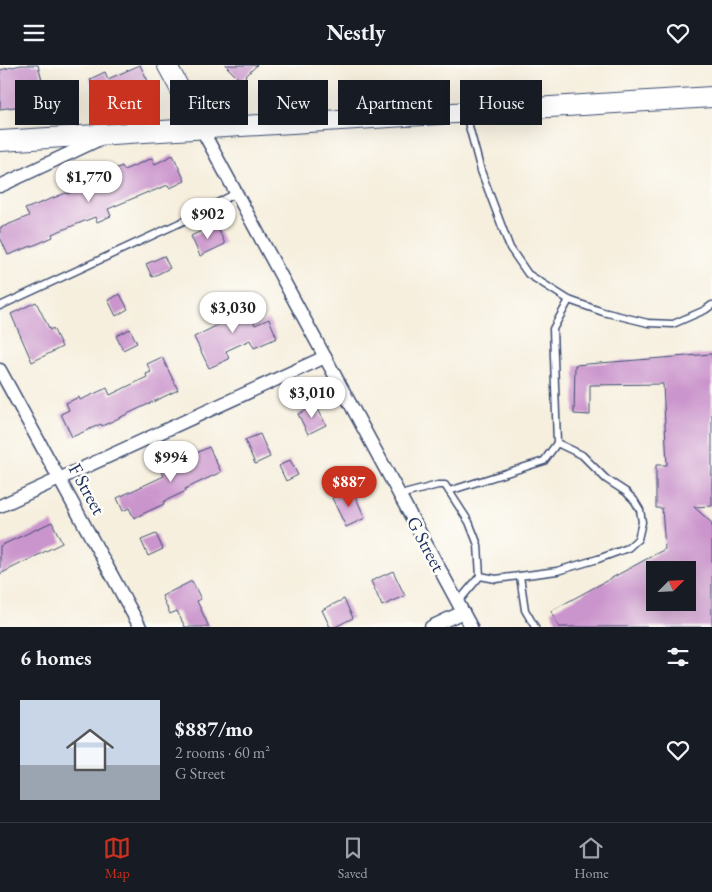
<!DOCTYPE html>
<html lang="en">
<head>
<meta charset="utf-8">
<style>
  :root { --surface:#171b24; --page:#20242c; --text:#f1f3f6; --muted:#9ea1a6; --line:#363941; --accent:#c8321e }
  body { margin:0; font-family:"EB Garamond",serif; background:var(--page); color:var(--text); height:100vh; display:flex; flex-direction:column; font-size:19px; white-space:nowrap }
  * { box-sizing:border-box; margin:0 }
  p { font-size:16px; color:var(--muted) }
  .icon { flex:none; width:28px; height:28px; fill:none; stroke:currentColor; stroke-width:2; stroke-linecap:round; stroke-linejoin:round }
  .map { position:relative; height:562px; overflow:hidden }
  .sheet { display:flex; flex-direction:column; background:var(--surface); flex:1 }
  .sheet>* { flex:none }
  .top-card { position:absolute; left:15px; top:15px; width:682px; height:45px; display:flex; gap:10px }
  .needle { width:32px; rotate:66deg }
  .fabs { position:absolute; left:646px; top:496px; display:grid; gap:10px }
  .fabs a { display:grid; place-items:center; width:50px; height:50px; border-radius:0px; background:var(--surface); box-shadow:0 5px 20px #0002; font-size:25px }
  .price { position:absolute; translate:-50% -42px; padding:0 11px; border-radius:18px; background:#fff; color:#222; font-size:16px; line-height:32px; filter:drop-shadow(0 1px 2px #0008) }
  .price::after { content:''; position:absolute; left:50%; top:30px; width:15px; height:11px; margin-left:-8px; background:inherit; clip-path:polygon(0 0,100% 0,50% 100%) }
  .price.current { background:var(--accent); color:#fff }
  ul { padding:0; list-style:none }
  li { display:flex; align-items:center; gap:15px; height:125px; padding:0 20px }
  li+li { border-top:1px solid var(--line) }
  li span { display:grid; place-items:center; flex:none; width:140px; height:100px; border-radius:0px; color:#555 }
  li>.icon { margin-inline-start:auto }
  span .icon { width:60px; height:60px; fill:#fffc; stroke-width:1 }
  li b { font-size:21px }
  h2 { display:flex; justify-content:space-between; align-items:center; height:60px; padding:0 20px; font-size:21px }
  .pill { padding:0 18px; border-radius:0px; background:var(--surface); box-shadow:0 5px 20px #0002; font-size:18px; line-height:45px }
  .pill.current { background:var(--accent); color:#fff }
  header { display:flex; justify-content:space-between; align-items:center; height:65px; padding:0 20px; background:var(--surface); font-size:22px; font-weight:700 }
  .tab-bar { display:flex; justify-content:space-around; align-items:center; height:70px; border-top:1px solid var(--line); background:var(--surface); font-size:14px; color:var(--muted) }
  .tab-bar a { display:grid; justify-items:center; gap:2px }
  .tab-bar .current { color:var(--accent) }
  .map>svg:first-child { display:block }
  .building { fill:#ca94cc; fill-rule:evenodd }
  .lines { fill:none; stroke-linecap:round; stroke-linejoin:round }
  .lane-casing { stroke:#3c4c71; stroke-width:9 }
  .street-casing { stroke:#3c4c71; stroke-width:15 }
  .secondary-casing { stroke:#3c4c71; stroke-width:21 }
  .primary-casing { stroke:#3c4c71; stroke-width:22 }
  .lane { stroke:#fff; stroke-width:6 }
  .street { stroke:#fff; stroke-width:12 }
  .secondary { stroke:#fff; stroke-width:19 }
  .primary { stroke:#fff; stroke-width:20 }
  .labels { text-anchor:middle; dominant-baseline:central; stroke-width:5; stroke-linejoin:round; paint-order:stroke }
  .street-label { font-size:19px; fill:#1b2f5e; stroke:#fdfcf7 }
</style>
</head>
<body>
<header><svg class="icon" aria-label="menu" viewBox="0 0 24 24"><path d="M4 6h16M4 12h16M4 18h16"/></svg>Nestly<svg class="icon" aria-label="heart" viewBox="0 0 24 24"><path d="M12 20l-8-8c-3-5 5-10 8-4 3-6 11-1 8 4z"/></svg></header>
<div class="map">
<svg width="712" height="562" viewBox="0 0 712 562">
  <rect width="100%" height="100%" fill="#fdfcf7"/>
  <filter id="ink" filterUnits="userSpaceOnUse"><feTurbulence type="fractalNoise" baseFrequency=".02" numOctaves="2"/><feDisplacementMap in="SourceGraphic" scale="10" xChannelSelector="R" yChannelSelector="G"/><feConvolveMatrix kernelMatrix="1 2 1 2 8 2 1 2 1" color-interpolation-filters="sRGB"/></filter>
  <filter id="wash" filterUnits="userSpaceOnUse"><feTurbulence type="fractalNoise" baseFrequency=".0096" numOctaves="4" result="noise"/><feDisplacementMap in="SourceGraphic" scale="20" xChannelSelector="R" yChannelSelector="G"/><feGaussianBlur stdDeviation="1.12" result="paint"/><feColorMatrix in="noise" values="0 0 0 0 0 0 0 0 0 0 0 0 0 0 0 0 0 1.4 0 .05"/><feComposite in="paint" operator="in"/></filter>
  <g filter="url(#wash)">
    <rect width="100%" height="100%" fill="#f6efde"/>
    <g id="blocks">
      <g class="building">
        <path d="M21,0H38L49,43L24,50L22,41L0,44V5Z"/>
        <path d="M140,0L150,20L102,43L90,14L105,7L108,14Z"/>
        <path d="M225,0H257L241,16Z"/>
        <path d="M173,90L185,116L170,123L168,120L148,128V127L108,144L111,151L97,157L95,152L52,169L53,172L37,179L8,190L0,172V163L29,151L25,144L66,128L67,129L112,109L110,106L122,101L124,105L152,93L155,99Z"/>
        <path d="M216,159L225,179L200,191L191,171Z"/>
        <path d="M164,191L170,203L152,212L146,199Z"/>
        <path d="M120,229L128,244L116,251L108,235Z"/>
        <path d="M243,232L255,260L269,254L277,273L254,283L250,275L226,286L229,294L209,303L194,272L232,253L226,240Z"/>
        <path d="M36,237L50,265L53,263L62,282L32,297L11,249Z"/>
        <path d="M130,264L137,278L123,285L116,271Z"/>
        <path d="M712,289V441L694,442L712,458V562H559L551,546L665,484L662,443H656V400H667L663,319L590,320V350L574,349L575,300ZM655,505H688V538H655Z"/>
        <path d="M162,292L178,325L102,361L101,359L72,372L61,349L69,345L66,338L79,332L80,335L107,323L110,330L147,312L146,309L151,307L147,299Z"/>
        <path d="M316,340L326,360L308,369L298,349Z"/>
        <path d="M260,369L270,392L255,399L245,375Z"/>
        <path d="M209,382L221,407L185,424L186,426L163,437L164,439L134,453L129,443L123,446L117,433L164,411L161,405Z"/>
        <path d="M290,395L298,410L286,416L279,401Z"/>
        <path d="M352,424L365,453L346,462L332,433Z"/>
        <path d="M52,457L62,478L0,509V481Z"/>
        <path d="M156,469L163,484L148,491L141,475Z"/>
        <path d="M393,506L405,531L382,541L371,516Z"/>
        <path d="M192,516L201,534L197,536L209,562H185L177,546L170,549L162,531Z"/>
        <path d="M344,534L353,553L335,562H330L322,545Z"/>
      </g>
    </g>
  </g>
  <g filter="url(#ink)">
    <use href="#blocks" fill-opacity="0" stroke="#3c4c71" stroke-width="1"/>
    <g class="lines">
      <defs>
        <g id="lane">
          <path d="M466,50L481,106L510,183L528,209L569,235L603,247L648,258L673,259L705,245L712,240"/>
          <path d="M0,241L188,154L236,128"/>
          <path d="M449,426L544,396L557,378L553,264L569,235"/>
          <path d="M400,430L438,420H445L469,457L478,480L480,511L458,537"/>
          <path d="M480,511L496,514L557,506L598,494L628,483L638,474L642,457L640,445L634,435L626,427L606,414L582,390L557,378"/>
          <path d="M520,511L525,545L535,562"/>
        </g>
        <g id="street">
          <path d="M201,63L471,562"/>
          <path d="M0,121L102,73"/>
          <path d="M0,305L140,562"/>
          <path d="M0,441L325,292"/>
          <path d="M431,562L463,547"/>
        </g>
        <path id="secondary" d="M167,0L201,63"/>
        <path id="primary" d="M0,76L712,32"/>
      </defs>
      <use href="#lane" class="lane-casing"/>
      <use href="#street" class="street-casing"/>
      <use href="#secondary" class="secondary-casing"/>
      <use href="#primary" class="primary-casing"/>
      <use href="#lane" class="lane"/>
      <use href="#street" class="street"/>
      <use href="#secondary" class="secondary"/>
      <use href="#primary" class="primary"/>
    </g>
  </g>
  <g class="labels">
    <g class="street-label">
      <text transform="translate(87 424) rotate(61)">F Street</text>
      <text transform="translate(426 479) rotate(62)">G Street</text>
    </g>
  </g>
</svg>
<div class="fabs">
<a><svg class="needle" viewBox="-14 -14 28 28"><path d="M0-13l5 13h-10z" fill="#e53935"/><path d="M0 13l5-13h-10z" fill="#9ea1a6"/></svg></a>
</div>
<b class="price" style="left:89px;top:138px">$1,770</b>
<b class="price" style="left:208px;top:175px">$902</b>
<b class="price" style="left:233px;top:269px">$3,030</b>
<b class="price" style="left:312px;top:354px">$3,010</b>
<b class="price" style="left:171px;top:418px">$994</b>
<b class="price current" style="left:349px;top:443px">$887</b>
<div class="top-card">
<a class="pill">Buy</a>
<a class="pill current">Rent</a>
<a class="pill">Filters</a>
<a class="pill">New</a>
<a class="pill">Apartment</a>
<a class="pill">House</a>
</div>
</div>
<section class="sheet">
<h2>6 homes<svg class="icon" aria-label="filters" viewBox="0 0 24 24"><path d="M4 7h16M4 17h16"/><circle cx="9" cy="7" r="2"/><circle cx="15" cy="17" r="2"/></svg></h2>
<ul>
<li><span style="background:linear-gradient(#c9d6e8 65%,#9aa5b1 0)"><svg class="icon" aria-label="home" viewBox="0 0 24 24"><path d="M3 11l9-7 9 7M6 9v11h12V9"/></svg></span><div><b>$887/mo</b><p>2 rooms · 60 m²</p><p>G Street</p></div><svg class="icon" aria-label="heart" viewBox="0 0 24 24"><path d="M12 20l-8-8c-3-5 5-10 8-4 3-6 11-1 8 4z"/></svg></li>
</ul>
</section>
<nav class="tab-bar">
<a class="current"><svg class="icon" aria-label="map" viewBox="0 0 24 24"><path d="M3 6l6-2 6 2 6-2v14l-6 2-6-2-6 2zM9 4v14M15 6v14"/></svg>Map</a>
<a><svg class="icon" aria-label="saved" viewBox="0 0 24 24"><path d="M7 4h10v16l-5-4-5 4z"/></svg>Saved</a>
<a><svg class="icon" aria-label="home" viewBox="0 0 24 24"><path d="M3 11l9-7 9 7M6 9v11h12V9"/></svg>Home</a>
</nav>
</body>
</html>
